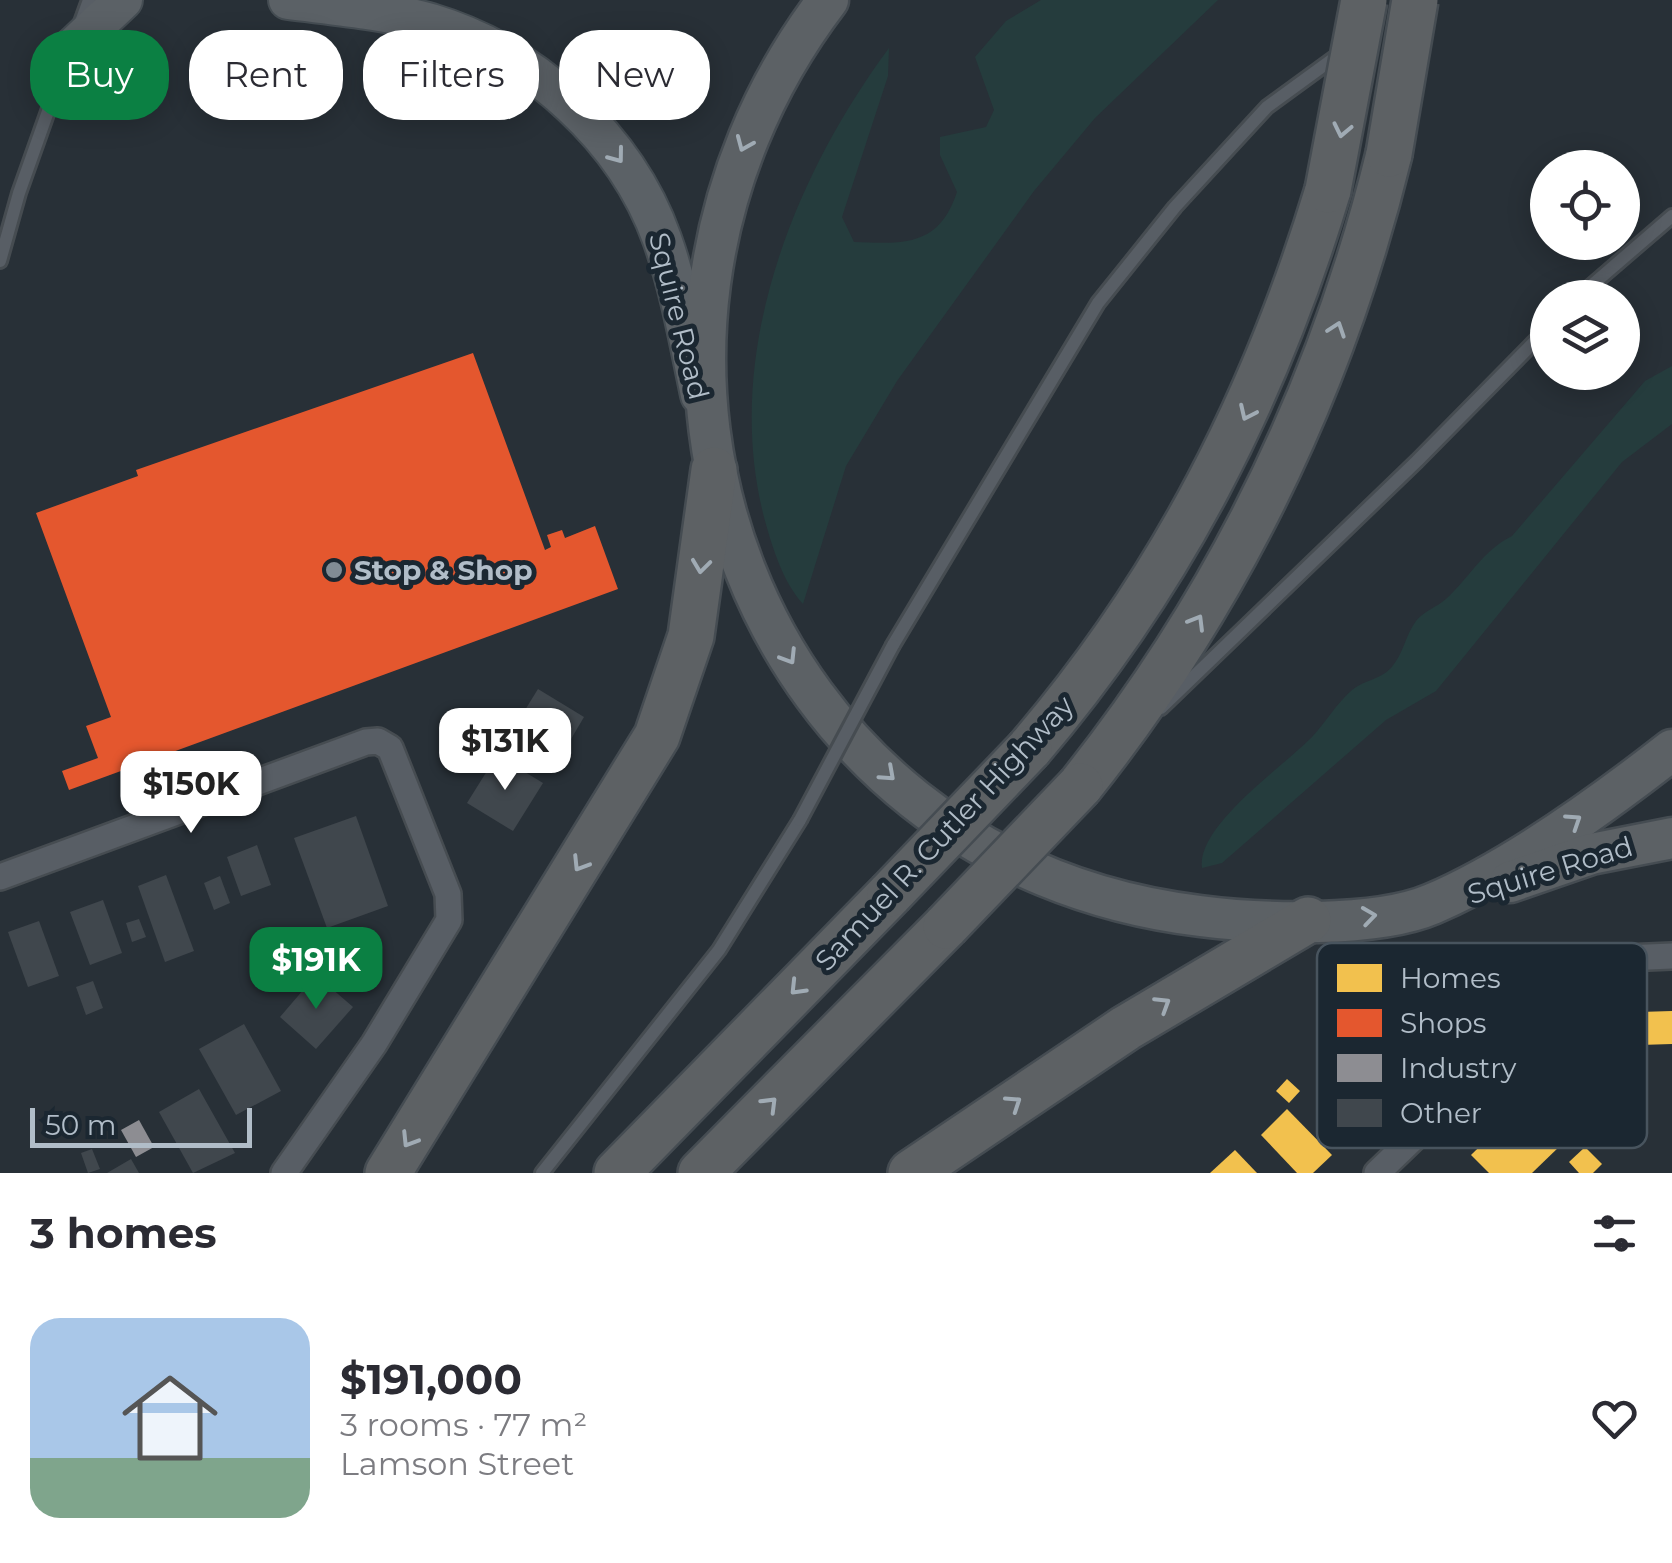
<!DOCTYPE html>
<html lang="en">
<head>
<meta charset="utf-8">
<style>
  :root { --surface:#fff; --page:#f2f2f3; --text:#2b2b33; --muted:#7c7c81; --accent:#0b8043 }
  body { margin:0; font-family:Montserrat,sans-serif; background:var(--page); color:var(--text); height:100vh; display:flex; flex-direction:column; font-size:38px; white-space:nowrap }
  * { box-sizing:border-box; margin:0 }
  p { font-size:32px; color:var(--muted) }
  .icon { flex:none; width:55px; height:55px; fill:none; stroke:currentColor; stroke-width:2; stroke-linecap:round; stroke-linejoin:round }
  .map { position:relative; height:1173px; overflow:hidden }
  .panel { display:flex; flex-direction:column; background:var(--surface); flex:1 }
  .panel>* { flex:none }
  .guide { position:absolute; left:30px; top:30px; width:1000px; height:90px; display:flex; gap:20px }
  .tools { position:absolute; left:1530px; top:150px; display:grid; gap:20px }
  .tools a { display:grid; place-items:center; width:110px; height:110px; border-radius:50%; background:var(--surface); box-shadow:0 5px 25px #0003; font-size:50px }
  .scale { position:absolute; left:30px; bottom:25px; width:222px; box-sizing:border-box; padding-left:10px; border:5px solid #b1bdc8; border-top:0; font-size:28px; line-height:35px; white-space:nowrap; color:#b1bdc8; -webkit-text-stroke:8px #1b2731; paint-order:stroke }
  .price { position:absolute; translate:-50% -85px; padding:0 22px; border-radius:20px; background:#fff; color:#222; font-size:32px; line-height:65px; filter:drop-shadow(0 2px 5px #0008) }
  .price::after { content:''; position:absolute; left:50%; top:60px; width:30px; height:22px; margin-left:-15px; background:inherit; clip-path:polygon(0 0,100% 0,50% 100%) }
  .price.selected { background:var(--accent); color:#fff }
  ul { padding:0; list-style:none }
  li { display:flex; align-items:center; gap:30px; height:250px; padding:0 30px }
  li span { display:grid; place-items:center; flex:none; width:280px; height:200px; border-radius:30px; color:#555 }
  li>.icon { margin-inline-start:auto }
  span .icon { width:120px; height:120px; fill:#fffc; stroke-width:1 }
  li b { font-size:42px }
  h2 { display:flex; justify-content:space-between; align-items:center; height:120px; padding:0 30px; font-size:42px }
  .pill { padding:0 35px; border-radius:40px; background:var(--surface); box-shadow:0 5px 25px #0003; font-size:35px; line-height:90px }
  .pill.selected { background:var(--accent); color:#fff }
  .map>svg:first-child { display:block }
  .green { fill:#253c3d }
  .homes { fill:#f2c14e }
  .shops { fill:#e4572e }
  .industry { fill:#8d8d92 }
  .building { fill:#40474d }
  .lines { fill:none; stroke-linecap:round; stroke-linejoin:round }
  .service-casing { stroke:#464c51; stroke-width:18 }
  .minor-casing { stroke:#464c51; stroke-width:30 }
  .primary-casing { stroke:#454d53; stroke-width:42 }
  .trunk-casing { stroke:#454c52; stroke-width:45 }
  .motorway-casing { stroke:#454c52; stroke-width:50 }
  .service { stroke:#585e65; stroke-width:12 }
  .minor { stroke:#585e65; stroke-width:25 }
  .primary { stroke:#5b6166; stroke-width:38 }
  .trunk { stroke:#5c6165; stroke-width:40 }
  .motorway { stroke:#5d6164; stroke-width:45 }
  .service-bridge-casing { stroke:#464c51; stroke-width:18; stroke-linecap:butt }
  .motorway-bridge-casing { stroke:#454c52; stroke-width:50; stroke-linecap:butt }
  .service-bridge { stroke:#585e65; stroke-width:12 }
  .motorway-bridge { stroke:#5d6164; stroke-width:45 }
  .oneway { stroke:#a0abb4 }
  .poi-dot { fill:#818c95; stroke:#1b2731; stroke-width:4 }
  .labels { text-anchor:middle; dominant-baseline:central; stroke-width:10; stroke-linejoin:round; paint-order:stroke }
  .street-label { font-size:28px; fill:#b1bdc8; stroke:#1b2731 }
  .poi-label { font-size:28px; font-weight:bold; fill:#b1bdc8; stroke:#1b2731; text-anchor:start }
  .key { fill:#1b2731; stroke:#48545e; stroke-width:2.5 }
  .key-label { font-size:28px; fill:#b1bdc8 }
</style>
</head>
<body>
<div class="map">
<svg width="1672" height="1173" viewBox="0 0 1672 1173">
  <rect width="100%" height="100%" fill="#283037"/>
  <g class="green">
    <path d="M1041,0H1218L1095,118L1034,191L897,381L846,466L803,604C783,582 773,549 765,521C721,358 792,179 889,48L888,76L842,217L854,242C903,244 939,247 957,192L940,155V137L986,127L994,110L975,57L1006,21Z"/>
    <path d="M1672,366V424L1622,462L1436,691L1386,720L1222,863L1202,868C1196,826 1284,766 1312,737C1326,722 1336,704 1352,690C1364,680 1380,680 1391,668C1404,653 1405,636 1416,621C1424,611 1437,607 1446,599C1471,576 1482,551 1512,536L1645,381Z"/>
  </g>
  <g class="homes">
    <path d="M1672,1011V1044L1640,1045L1639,1012Z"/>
    <path d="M1287,1079L1300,1091L1289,1103L1276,1091Z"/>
    <path d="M1522,1105L1561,1145L1532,1173H1489L1471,1155Z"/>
    <path d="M1287,1109L1332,1155L1313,1173H1297L1261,1135Z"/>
    <path d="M1585,1147L1602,1164L1593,1173H1579L1569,1162Z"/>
    <path d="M1235,1150L1257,1173H1210Z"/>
  </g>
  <path class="shops" d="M473,353L545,550L551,547L547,535L562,530L565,538L595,526L618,589L69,790L62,771L98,758L86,726L111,717L36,513L138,476L136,470Z"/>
  <path class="industry" d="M139,1120L154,1147L136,1157L121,1130Z"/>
  <g class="building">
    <path d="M538,689L584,717L554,768L507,739Z"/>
    <path d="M497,755L543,783L513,831L467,803Z"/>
    <path d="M356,816L388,906L327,928L294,838Z"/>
    <path d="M257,845L271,885L241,896L227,857Z"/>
    <path d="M166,875L194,951L165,962L138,886Z"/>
    <path d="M220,876L230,903L214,910L204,883Z"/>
    <path d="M103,900L122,953L90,965L70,912Z"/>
    <path d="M139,919L146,937L132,942L126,923Z"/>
    <path d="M39,921L59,976L28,987L8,932Z"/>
    <path d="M316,975L353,1007L316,1049L280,1017Z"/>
    <path d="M93,981L103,1008L86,1015L76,987Z"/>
    <path d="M244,1024L281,1091L236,1115L199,1049Z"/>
    <path d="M199,1089L235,1153L193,1173L159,1112Z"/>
    <path d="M92,1149L100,1169L88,1173L81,1153Z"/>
    <path d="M131,1159L139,1173H107Z"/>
  </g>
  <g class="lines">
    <defs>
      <g id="service">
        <path d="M81,22L89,0"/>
        <path d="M0,261L19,193L68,55"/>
        <path d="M1577,298L1672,216"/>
        <path d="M893,645L1098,303L1175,207L1267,107L1341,53"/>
        <path d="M1161,708L1417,461L1548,328"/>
        <path d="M542,1173L719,950L800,820"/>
      </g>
      <g id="minor">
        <path d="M0,877L366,742L378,741L390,748L448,894L449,920L374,1044L284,1173"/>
        <path d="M1377,1173L1581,977L1625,958L1672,956"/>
      </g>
      <g id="primary">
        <path d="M288,0C335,6 384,10 431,23C534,54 626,138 662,239C680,289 689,343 700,395"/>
        <path d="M70,50L123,0"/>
      </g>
      <g id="trunk">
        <path d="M828,0C560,352 751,862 1200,916C1261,924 1376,928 1432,904C1512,870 1603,804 1672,750"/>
        <path d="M1510,882L1591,854L1672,838"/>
      </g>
      <g id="motorway">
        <path d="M1029,749C1171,583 1265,398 1328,190"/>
        <path d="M1080,786C1229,599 1332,387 1389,154"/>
        <path d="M388,1173L657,736L691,636L714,470"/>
        <path d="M617,1173L890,894"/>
        <path d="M701,1173L946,926"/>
        <path d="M911,1173L1126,1028L1308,920"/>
      </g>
    </defs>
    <use href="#service" class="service-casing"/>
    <use href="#minor" class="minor-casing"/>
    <use href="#primary" class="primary-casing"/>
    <use href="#trunk" class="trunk-casing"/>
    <use href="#motorway" class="motorway-casing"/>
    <use href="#service" class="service"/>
    <use href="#minor" class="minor"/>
    <use href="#primary" class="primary"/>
    <use href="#trunk" class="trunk"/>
    <use href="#motorway" class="motorway"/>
    <defs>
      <path id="service-bridge" d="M800,820L893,645"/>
      <g id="motorway-bridge">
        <path d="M1389,154L1415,0"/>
        <path d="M1328,190L1364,0"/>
        <path d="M890,894L1029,749"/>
        <path d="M946,926L1080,786"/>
      </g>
    </defs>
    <use href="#service-bridge" class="service-bridge-casing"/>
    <use href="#motorway-bridge" class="motorway-bridge-casing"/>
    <use href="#service-bridge" class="service-bridge"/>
    <use href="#motorway-bridge" class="motorway-bridge"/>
  </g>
  <defs><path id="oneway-chevron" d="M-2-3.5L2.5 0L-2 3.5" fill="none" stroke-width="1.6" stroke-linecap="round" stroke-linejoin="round" transform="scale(2.5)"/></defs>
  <g class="oneway">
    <use href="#oneway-chevron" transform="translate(1342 130) rotate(102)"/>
    <use href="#oneway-chevron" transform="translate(744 144) rotate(113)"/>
    <use href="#oneway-chevron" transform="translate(617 156) rotate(53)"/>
    <use href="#oneway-chevron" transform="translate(1337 329) rotate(-71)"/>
    <use href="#oneway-chevron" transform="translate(1247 413) rotate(115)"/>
    <use href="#oneway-chevron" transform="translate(701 566) rotate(97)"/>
    <use href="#oneway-chevron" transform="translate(1197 622) rotate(-59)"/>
    <use href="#oneway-chevron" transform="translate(789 657) rotate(58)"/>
    <use href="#oneway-chevron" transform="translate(888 774) rotate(42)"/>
    <use href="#oneway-chevron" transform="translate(1574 821) rotate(-33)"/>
    <use href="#oneway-chevron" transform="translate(580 864) rotate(122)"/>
    <use href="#oneway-chevron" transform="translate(1369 916) rotate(-8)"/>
    <use href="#oneway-chevron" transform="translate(797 988) rotate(134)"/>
    <use href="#oneway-chevron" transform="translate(1163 1004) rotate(-32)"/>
    <use href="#oneway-chevron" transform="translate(1014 1103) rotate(-34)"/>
    <use href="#oneway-chevron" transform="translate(770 1104) rotate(-45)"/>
    <use href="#oneway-chevron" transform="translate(409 1140) rotate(122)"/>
  </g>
  <circle class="poi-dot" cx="334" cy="570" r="10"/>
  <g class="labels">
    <g class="street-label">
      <text transform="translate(679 316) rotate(76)">Squire Road</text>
      <text transform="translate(944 833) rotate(-47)">Samuel R. Cutler Highway</text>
      <text transform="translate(1550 870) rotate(-17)">Squire Road</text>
    </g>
    <g class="poi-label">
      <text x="354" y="570">Stop &amp; Shop</text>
    </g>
  </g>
  <rect x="1317" y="943" width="330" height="205" rx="15" class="key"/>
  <rect x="1337" y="964" width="45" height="28" fill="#f2c14e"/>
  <rect x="1337" y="1009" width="45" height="28" fill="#e4572e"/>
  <rect x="1337" y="1054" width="45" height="28" fill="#8d8d92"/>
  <rect x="1337" y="1099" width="45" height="28" fill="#40474d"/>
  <g class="key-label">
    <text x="1400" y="988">Homes</text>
    <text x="1400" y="1033">Shops</text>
    <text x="1400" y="1078">Industry</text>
    <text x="1400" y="1123">Other</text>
  </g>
</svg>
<div class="tools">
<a><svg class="icon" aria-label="locate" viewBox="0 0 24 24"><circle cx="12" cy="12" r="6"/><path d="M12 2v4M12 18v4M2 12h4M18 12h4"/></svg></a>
<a><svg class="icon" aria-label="layers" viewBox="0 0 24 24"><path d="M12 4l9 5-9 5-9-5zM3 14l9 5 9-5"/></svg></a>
</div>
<div class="scale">50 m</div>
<b class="price" style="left:505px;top:793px">$131K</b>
<b class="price" style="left:191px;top:836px">$150K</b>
<b class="price selected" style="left:316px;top:1012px">$191K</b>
<div class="guide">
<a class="pill selected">Buy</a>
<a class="pill">Rent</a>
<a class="pill">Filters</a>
<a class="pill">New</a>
</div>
</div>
<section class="panel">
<h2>3 homes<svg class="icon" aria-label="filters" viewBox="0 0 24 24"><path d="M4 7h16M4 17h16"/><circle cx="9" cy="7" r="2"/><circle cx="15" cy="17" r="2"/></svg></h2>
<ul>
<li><span style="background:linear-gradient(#a9c7e8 70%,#7fa58c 0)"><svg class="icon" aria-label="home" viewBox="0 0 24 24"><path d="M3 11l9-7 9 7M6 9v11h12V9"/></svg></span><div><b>$191,000</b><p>3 rooms · 77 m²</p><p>Lamson Street</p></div><svg class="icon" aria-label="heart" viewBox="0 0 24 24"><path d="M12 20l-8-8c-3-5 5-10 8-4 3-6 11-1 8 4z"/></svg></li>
</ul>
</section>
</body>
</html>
